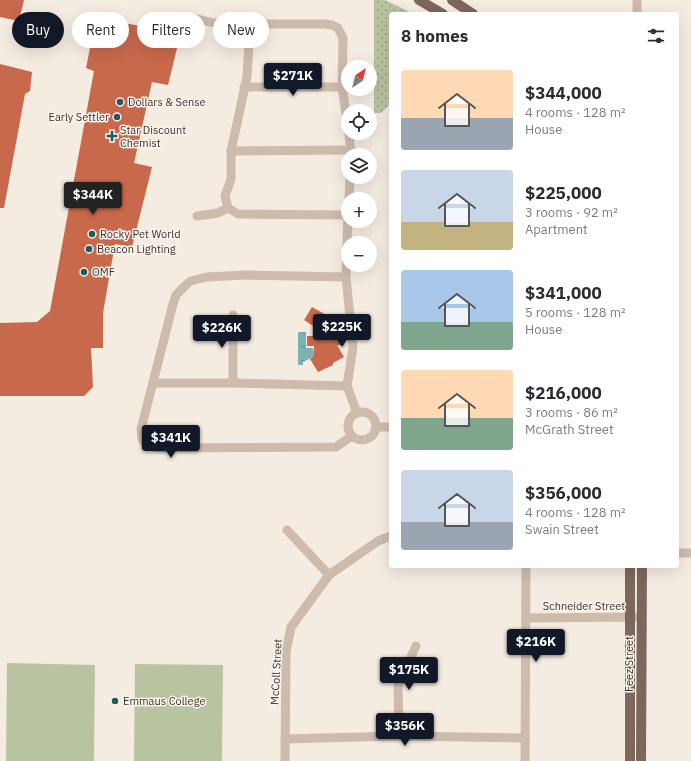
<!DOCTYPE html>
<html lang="en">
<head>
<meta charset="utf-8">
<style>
  :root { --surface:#fff; --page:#f2f2f3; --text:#2b2b33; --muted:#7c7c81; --accent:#111827 }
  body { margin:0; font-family:"IBM Plex Sans",sans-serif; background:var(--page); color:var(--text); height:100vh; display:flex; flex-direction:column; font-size:15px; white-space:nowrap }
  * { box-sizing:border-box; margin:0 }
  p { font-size:13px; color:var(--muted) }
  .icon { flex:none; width:22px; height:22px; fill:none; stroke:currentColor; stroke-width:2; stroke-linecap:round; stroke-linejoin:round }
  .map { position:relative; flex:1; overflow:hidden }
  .panel { position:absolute; left:389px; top:12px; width:290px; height:556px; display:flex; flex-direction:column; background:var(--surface); border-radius:4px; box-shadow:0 4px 16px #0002 }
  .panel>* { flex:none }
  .top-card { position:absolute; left:12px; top:12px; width:317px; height:36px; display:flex; gap:8px }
  .needle { width:26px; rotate:35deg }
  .buttons { position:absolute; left:341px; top:60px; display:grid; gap:8px }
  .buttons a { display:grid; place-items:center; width:36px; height:36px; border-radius:50%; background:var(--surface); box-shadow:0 4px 16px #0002; font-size:20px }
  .price { position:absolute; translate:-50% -34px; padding:0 9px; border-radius:4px; background:var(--accent); color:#fff; font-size:13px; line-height:26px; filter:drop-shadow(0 1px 2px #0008) }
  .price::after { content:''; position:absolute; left:50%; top:24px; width:12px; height:9px; margin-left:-6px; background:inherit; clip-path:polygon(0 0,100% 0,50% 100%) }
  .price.active { background:#222; color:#fff }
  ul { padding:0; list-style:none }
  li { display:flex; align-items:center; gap:12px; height:100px; padding:0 12px }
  li span { display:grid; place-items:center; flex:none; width:112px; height:80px; border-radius:4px; color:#555 }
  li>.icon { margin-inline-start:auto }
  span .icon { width:48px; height:48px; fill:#fffc; stroke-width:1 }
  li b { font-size:17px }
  h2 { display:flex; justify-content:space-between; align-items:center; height:48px; padding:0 12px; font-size:17px }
  .pill { padding:0 14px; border-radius:18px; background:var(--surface); box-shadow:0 4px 16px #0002; font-size:14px; line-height:36px }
  .pill.active { background:var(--accent); color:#fff }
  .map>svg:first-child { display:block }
  .grass { fill:url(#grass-dots) }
  .garden { fill:#b8c4a0 }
  .water { fill:url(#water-ripples) }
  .building { fill:#c8694b }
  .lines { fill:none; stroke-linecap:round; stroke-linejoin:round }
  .minor { stroke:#cdbbac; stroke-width:9 }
  .major { stroke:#7d675c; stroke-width:10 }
  .poi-dot { fill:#1f5a5e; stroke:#fbf5ee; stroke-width:1.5 }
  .labels { text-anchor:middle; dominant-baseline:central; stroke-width:3; stroke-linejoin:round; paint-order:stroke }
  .poi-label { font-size:11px; fill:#3b302b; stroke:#fbf5ee; text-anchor:start }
  .street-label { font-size:11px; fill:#3b302b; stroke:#fbf5ee }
</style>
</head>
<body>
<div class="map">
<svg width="691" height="761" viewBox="0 0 691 761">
  <defs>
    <pattern id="grass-dots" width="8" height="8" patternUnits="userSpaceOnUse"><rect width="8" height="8" fill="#b8c4a0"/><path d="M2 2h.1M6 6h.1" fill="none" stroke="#97a083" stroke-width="1.8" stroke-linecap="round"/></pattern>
    <pattern id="water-ripples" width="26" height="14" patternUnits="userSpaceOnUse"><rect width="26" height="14" fill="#7fb0b2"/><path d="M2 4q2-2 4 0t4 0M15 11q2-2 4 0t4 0" fill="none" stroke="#699091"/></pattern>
  </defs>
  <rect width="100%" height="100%" fill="#f4ebe1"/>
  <path class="grass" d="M374,0H385L414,14H391V103L381,113H374Z"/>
  <g class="garden">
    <path d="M7,663L95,665L94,761H6Z"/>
    <path d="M135,664L223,665L222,761H134Z"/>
  </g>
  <path class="water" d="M298,332H306V348H313L315,356L303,362V365H298Z"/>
  <g class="building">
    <path d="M0,0H24L19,21L0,17Z"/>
    <path d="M96,18L174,32L179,40L168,85L152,82L134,163L152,167L132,247L115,244L103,313V348H91L93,387L84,396H0V323L37,322L50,311L94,71L86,68Z"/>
    <path d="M0,64L32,72L30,91L25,94L4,208H0Z"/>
    <path d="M312,307L344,325L337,337H344V345H337L344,357L333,363V365L318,372L310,359L314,356V346H307V336H313V326L304,320Z"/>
  </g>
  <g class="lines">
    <g class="minor">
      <path d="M637,14V0"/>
      <path d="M185,16L214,23H246L254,28"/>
      <path d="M244,87H342"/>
      <path d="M349,133L351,155"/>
      <path d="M231,151L352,150"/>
      <path d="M349,199L350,177"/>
      <path d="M348,211L346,277L353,347L347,386L357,413"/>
      <path d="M348,215L238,214L228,208L225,196L231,179V151L247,77L249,43L251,33L260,24H325L332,25L338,28L343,38L342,87L348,127"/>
      <path d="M197,216L218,213L228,208"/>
      <path d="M346,277L245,275L207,277L191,281L187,284L176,295L173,304L141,429L142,439L148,446L158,448L336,447L352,436"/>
      <path d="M153,383H233L347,386"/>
      <path d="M233,383V315"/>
      <circle cx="362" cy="426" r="14"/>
      <path d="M376,427H391"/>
      <path d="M287,530L329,575"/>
      <path d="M677,553H691"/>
      <path d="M526,618L641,617"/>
      <path d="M399,736L398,686L416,646"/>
      <path d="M285,739L399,736L525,738"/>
      <path d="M285,761L286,652L291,627L329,575L378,541L391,536"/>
      <path d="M525,761L526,566"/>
    </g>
    <g class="major">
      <path d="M419,0L443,14"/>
      <path d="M452,0L473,14"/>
      <path d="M630,566V761"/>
      <path d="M641,761L642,566"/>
    </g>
  </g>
  <g class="poi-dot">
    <circle cx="120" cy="102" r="4"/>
    <circle cx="117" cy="117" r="4"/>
    <path d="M110 130h4v4h4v4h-4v4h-4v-4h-4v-4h4z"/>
    <circle cx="92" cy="234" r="4"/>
    <circle cx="89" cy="249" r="4"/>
    <circle cx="84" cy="272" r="4"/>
    <circle cx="115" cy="701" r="4"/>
  </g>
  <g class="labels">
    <g class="poi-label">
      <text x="128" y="102">Dollars &amp; Sense</text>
      <text x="109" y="117" text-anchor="end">Early Settler</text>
      <text x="120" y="130">Star Discount<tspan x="120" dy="13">Chemist</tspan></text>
      <text x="100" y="234">Rocky Pet World</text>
      <text x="97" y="249">Beacon Lighting</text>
      <text x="92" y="272">OMF</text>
      <text x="123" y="701">Emmaus College</text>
    </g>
    <g class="street-label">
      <text x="584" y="606">Schneider Street</text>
      <text transform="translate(629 664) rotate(-90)">Feez Street</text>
      <text transform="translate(276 672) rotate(-87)">McColl Street</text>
    </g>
  </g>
</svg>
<div class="buttons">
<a><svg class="needle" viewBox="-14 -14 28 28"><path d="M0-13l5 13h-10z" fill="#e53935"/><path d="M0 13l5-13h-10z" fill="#7c7c81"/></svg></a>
<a><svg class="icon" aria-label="locate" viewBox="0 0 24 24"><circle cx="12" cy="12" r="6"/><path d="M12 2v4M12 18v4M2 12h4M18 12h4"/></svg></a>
<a><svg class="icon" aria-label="layers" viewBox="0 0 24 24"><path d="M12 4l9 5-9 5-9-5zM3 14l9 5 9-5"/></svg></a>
<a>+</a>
<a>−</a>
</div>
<b class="price" style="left:293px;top:97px">$271K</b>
<b class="price active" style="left:93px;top:216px">$344K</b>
<b class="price" style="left:342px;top:348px">$225K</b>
<b class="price" style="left:222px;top:349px">$226K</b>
<b class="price" style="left:171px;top:459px">$341K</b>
<b class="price" style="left:536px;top:663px">$216K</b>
<b class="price" style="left:409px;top:691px">$175K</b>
<b class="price" style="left:405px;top:747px">$356K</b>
<div class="top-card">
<a class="pill active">Buy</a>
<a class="pill">Rent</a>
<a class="pill">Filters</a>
<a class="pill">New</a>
</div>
<section class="panel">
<h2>8 homes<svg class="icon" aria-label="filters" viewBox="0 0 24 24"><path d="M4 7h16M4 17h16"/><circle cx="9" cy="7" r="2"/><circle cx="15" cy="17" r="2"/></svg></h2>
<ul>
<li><span style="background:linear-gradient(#ffd9b3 60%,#9aa5b1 0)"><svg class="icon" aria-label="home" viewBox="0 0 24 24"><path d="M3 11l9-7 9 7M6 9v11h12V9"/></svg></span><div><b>$344,000</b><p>4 rooms · 128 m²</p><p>House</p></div></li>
<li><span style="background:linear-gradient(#c9d6e8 65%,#c2b280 0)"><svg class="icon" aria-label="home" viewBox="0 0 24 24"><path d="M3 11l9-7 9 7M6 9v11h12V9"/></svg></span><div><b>$225,000</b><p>3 rooms · 92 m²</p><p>Apartment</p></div></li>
<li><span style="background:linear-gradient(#a9c7e8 65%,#7fa58c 0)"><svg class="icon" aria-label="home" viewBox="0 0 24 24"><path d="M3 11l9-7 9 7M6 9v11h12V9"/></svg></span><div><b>$341,000</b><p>5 rooms · 128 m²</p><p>House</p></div></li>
<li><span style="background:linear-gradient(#ffd9b3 60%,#7fa58c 0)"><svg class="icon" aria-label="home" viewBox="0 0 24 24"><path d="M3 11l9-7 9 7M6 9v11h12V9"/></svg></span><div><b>$216,000</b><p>3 rooms · 86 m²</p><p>McGrath Street</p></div></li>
<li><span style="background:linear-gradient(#c9d6e8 65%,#9aa5b1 0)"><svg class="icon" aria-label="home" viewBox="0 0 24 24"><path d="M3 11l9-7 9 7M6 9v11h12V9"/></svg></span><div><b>$356,000</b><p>4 rooms · 128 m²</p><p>Swain Street</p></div></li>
</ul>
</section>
</div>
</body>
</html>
